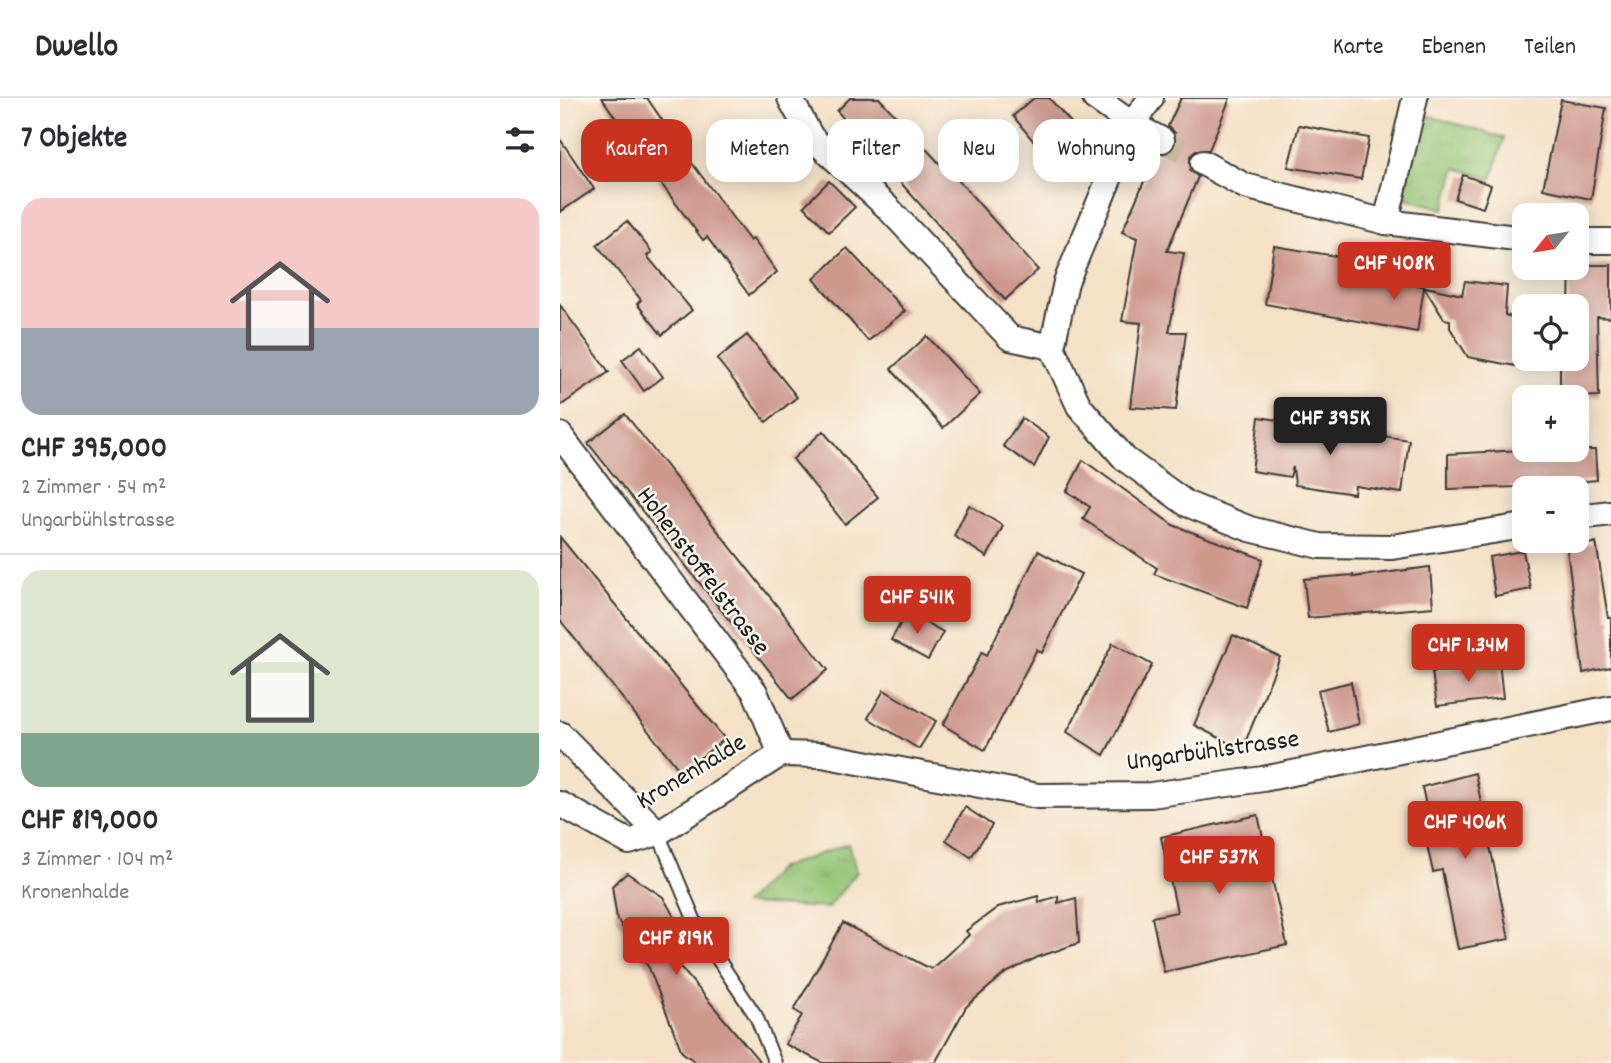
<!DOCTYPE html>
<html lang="de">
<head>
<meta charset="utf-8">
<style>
  :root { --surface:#fff; --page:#f7f7f7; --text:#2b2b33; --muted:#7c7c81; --line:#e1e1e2; --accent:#c8321e }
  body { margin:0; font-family:Dekko,sans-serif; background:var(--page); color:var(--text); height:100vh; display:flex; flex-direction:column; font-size:26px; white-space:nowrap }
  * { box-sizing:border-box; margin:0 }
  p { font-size:23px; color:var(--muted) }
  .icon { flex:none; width:38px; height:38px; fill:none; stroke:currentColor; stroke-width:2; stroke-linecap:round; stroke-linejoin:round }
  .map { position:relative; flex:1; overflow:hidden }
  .drawer { display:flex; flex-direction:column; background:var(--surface); width:560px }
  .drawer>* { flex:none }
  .guide { position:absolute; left:21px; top:21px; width:665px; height:63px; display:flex; gap:14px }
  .needle { width:46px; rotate:240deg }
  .fabs { position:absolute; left:952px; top:105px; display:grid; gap:14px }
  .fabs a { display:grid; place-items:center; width:77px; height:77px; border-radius:14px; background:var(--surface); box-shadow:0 4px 18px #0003; font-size:35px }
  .price { position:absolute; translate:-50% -60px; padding:0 16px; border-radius:7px; background:var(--accent); color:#fff; font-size:23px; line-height:46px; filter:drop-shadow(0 2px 4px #0008) }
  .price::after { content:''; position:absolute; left:50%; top:42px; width:21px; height:16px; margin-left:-10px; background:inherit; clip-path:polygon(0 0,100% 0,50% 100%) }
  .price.on { background:#222; color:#fff }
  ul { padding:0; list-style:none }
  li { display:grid; align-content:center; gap:14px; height:371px; padding:0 21px }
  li+li { border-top:2px solid var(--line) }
  li span { display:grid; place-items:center; height:217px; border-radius:21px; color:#555 }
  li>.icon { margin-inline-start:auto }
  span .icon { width:126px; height:126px; fill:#fffc; stroke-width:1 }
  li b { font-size:30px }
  h2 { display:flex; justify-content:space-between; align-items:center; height:84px; padding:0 21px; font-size:30px }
  .tag { padding:0 24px; border-radius:21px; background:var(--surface); box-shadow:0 4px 18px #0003; font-size:24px; line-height:63px }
  .tag.on { background:var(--accent); color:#fff }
  header { display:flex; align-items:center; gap:42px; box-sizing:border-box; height:98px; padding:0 35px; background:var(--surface); border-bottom:2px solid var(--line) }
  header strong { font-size:33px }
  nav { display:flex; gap:38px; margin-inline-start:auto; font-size:24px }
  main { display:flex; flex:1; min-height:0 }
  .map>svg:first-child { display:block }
  .park { fill:url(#park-tufts); stroke:#587048; stroke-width:2 }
  .building { fill:#ce988d }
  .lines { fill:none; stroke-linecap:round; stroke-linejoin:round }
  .minor-tunnel { stroke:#c9baa4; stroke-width:24; stroke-dasharray:24 12; stroke-linecap:butt }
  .service-casing { stroke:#3c3a36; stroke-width:16 }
  .minor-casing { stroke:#3c3a36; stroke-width:28 }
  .service { stroke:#fff; stroke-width:12 }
  .minor { stroke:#fff; stroke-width:24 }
  .labels { text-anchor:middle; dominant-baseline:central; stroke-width:5; stroke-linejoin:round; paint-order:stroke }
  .street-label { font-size:26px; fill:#1c1c1c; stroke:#fbf7ec }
</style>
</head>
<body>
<header>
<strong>Dwello</strong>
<nav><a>Karte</a><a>Ebenen</a><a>Teilen</a></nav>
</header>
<main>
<section class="drawer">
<h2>7 Objekte<svg class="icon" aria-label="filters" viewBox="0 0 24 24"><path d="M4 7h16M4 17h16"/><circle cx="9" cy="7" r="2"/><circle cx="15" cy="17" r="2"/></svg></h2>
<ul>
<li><span style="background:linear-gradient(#f6c9c9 60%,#9aa5b1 0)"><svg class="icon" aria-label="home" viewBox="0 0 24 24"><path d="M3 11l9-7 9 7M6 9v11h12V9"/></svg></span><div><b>CHF 395,000</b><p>2 Zimmer · 54 m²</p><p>Ungarbühlstrasse</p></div></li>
<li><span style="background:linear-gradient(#dfe7d0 75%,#7fa58c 0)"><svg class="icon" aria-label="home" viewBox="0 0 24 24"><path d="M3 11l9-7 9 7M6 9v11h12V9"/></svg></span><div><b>CHF 819,000</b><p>3 Zimmer · 104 m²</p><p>Kronenhalde</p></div></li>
</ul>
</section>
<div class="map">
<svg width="1051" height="965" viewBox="0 0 1051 965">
  <defs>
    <pattern id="park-tufts" width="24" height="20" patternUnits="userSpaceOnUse" patternTransform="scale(1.75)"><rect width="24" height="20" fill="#94c474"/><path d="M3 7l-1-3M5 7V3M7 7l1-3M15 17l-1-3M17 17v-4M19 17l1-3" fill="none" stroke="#7fa864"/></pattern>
  </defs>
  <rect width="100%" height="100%" fill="#fbf7ec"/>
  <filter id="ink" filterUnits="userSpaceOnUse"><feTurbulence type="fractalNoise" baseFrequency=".0143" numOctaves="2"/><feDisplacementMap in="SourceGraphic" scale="14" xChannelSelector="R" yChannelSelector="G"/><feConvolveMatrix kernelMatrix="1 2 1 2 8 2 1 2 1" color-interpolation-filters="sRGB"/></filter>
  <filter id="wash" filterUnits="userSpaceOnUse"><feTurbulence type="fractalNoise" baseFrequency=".00686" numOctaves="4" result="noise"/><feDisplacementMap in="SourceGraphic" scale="28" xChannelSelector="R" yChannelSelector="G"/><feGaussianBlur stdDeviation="1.57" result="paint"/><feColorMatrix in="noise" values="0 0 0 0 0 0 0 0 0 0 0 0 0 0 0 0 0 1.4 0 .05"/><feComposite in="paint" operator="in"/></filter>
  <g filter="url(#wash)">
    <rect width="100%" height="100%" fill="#f4e1c6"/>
    <g class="park">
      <path d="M866,17L944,40L932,81L896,70L884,111L842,99Z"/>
      <path d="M288,746L297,774L268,810L184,806L219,770Z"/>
    </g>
    <g id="blocks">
      <g class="building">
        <path d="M42,0H87L126,57L190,143L193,141L217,174L189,197L147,139L143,142L97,80Z"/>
        <path d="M290,0H319L381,67L383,65L478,172L445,202L277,13Z"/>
        <path d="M474,0H489L514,28L483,55L453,18Z"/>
        <path d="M621,0H670L649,52H636L630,59V72L638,79L607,153L624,155L609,234H626L616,312L570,309L581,225L562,223L577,140L562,134L596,56L609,55L615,48V35L608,28Z"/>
        <path d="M1001,2L1046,10L1031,101L983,91Z"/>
        <path d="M739,27L809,40L801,81L728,69Z"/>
        <path d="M0,41L34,91L0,114Z"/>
        <path d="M903,77L931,87L923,110L895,101Z"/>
        <path d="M269,83L295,109L269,134L244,108Z"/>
        <path d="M67,123L92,154L87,158L132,212L102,237L77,206L81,202L37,147Z"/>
        <path d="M714,148L813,164L811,177L902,197L905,183L947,188L945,217L964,223V247L961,269L908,259L890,230V222L884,221L864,189L857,234L705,206Z"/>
        <path d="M287,150L345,213L308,243L254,181Z"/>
        <path d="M1017,167H1051V220L1037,219L1039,298L1000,299V261H1017V208H1009L1010,170H1017Z"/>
        <path d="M0,207L49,274L0,308Z"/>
        <path d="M187,237L237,299L206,324L157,261Z"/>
        <path d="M367,238L420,296L383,330L331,271Z"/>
        <path d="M81,248L103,279L84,293L62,262Z"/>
        <path d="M65,316L268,572L232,601L28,345Z"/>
        <path d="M699,319L849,342L842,395L795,388L794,396L735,387L733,369L730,379L692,373Z"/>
        <path d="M462,320L489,339L474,369L443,348Z"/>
        <path d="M263,333L318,399L285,426L233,361Z"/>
        <path d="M962,352H1035L1037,382L959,389L888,391V356Z"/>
        <path d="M523,362L613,427L703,461L687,510L594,476L597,470L523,421L530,409L507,393Z"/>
        <path d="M409,407L443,428L427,459L394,438Z"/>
        <path d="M0,439L165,641L121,674L0,522Z"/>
        <path d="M1036,444L1048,520H1051V569L1023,575L1007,452Z"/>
        <path d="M478,453L521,476L482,555L477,551L425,652L383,627L422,554L427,557Z"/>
        <path d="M963,453L971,491L935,498L929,459Z"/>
        <path d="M870,469L873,509L748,520L744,481L793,477V479Z"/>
        <path d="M347,514L383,534L368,562L331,542Z"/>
        <path d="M673,537L720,559L682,652L634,627Z"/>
        <path d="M553,545L592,567L544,657L507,634Z"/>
        <path d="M939,564L943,600L877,608L872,574Z"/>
        <path d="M791,584L799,626L769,634L758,592Z"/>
        <path d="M324,592L376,623L359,651L308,620Z"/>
        <path d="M915,675L949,841L898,851L882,772L873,774L865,738L872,735L862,689Z"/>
        <path d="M405,709L432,727L411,759L386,742Z"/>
        <path d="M698,717L727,847L604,874L592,819L617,814L601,739Z"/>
        <path d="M67,775L103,799L129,845L111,858L201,965H137L122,954L89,870L57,821L52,788Z"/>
        <path d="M478,798L479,804L498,798V805L516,800L519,845L478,859L444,876L406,909L375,965H263L225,946L242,917L234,912L283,825L371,871L409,837L406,833L438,809Z"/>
      </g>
    </g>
  </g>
  <g filter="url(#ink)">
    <use href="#blocks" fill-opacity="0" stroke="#3c3a36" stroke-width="2"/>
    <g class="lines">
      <path class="minor-tunnel" d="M602,42L643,65"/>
      <defs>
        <path id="service" d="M98,735L139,833L196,918L215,965"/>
        <g id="minor">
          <path d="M230,0L251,39L327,109L450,240L492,249"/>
          <path d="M535,0L572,26L602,42"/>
          <path d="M643,65L685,88L826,124L964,141"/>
          <path d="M826,124L855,0"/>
          <path d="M1017,143H1051"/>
          <path d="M492,249L519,308L565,361L627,406L690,431L760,448L832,449L964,428"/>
          <path d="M492,249L506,184L572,26L591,0"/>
          <path d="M0,337L195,594L221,656"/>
          <path d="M1017,419L1051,415"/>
          <path d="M0,636L98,735"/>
          <path d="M0,706L69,744L98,735L221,656L262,657L478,698L591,697L703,681L1051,610"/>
        </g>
      </defs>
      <use href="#service" class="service-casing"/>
      <use href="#minor" class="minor-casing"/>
      <use href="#service" class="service"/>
      <use href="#minor" class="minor"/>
    </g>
  </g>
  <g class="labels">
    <g class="street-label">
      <text transform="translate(142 474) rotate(53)">Hohenstoffelstrasse</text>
      <text transform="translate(653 654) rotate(-8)">Ungarbühlstrasse</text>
      <text transform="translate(132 675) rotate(-31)">Kronenhalde</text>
    </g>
  </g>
</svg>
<div class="fabs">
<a><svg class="needle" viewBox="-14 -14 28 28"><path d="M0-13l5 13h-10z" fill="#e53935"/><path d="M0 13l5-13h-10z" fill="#7c7c81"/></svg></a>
<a><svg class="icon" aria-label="locate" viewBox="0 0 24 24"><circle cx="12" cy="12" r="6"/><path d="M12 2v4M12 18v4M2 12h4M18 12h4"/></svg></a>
<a>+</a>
<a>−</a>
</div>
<b class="price" style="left:834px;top:204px">CHF 408K</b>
<b class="price on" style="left:770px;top:359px">CHF 395K</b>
<b class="price" style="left:357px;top:538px">CHF 541K</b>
<b class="price" style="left:908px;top:586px">CHF 1.34M</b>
<b class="price" style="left:905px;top:763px">CHF 406K</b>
<b class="price" style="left:659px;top:798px">CHF 537K</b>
<b class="price" style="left:116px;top:879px">CHF 819K</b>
<div class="guide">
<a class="tag on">Kaufen</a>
<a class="tag">Mieten</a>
<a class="tag">Filter</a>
<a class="tag">Neu</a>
<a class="tag">Wohnung</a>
</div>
</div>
</main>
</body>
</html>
